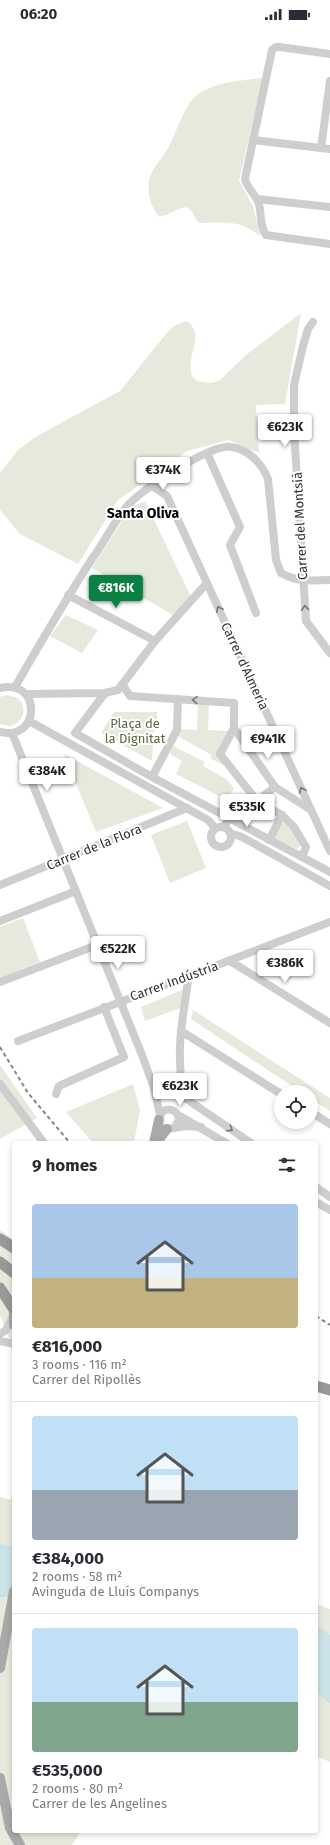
<!DOCTYPE html>
<html lang="en">
<head>
<meta charset="utf-8">
<style>
  :root { --surface:#fff; --page:#f7f7f7; --text:#2b2b33; --muted:#7c7c81; --line:#e1e1e2; --accent:#0b8043 }
  body { margin:0; font-family:"Fira Sans",sans-serif; background:var(--page); color:var(--text); height:100vh; display:flex; flex-direction:column; font-size:15px; white-space:nowrap }
  * { box-sizing:border-box; margin:0 }
  p { font-size:13px; color:var(--muted) }
  .icon { flex:none; width:22px; height:22px; fill:none; stroke:currentColor; stroke-width:2; stroke-linecap:round; stroke-linejoin:round }
  .map { position:relative; flex:1; overflow:hidden }
  .sheet { position:absolute; left:12px; top:1113px; width:306px; height:692px; display:flex; flex-direction:column; background:var(--surface); border-radius:4px; box-shadow:0 2px 6px #0003 }
  .sheet>* { flex:none }
  .fabs { position:absolute; left:274px; top:1057px; display:grid; gap:8px }
  .fabs a { display:grid; place-items:center; width:44px; height:44px; border-radius:50%; background:var(--surface); box-shadow:0 2px 6px #0003; font-size:20px }
  .price { position:absolute; translate:-50% -34px; padding:0 9px; border-radius:4px; background:#fff; color:#222; font-size:13px; line-height:26px; filter:drop-shadow(0 1px 2px #0008) }
  .price::after { content:''; position:absolute; left:50%; top:24px; width:12px; height:9px; margin-left:-6px; background:inherit; clip-path:polygon(0 0,100% 0,50% 100%) }
  .price.selected { background:var(--accent); color:#fff }
  ul { padding:0; list-style:none }
  li { display:grid; align-content:center; gap:8px; height:212px; padding:0 20px }
  li+li { border-top:1px solid var(--line) }
  li span { display:grid; place-items:center; height:124px; border-radius:4px; color:#555 }
  li>.icon { margin-inline-start:auto }
  span .icon { width:72px; height:72px; fill:#fffc; stroke-width:1 }
  li b { font-size:17px }
  h2 { display:flex; justify-content:space-between; align-items:center; height:48px; padding:0 20px; font-size:17px }
  .status { display:flex; justify-content:space-between; align-items:center; height:28px; padding:0 20px; background:var(--surface); direction:ltr }
  .status svg { height:11px; fill:currentColor }
  .map>svg:first-child { display:block }
  .green { fill:#e6eadd }
  .water { fill:#cbe2e9 }
  .lines { fill:none; stroke-linecap:round; stroke-linejoin:round }
  .minor { stroke:#cecece; stroke-width:8 }
  .major { stroke:#a9a9a9; stroke-width:10 }
  .highway { stroke:#989898; stroke-width:11 }
  .rail { stroke:#868686; stroke-width:2; stroke-dasharray:4 3; stroke-linecap:butt }
  .oneway { stroke:#787878 }
  .labels { text-anchor:middle; dominant-baseline:central; stroke-width:4; stroke-linejoin:round; paint-order:stroke }
  .street-label { font-size:13px; fill:#313131; stroke:#fff }
  .park-label { font-size:13px; fill:#5a6a41; stroke:#fff }
  .neighbourhood-label { font-size:14px; font-weight:bold; fill:#000; stroke:#fff }
</style>
</head>
<body>
<div class="status"><b>06:20</b><svg viewBox="0 0 49 12"><path d="M0 12V9h3v3zM5 12V6h3v6zM10 12V3h3v9zM15 12V0h3v12zM26 1h20v11H26zM47 4h2v5h-2z"/></svg></div>
<div class="map">
<svg width="330" height="1817" viewBox="0 0 330 1817">
  <rect width="100%" height="100%" fill="#fff"/>
  <g class="green">
    <path d="M263,50L239,153L253,178L260,208C239,191 224,195 199,195C194,191 194,183 188,180C180,176 169,190 158,188C151,177 147,167 149,153C151,141 161,132 167,122C176,107 184,76 198,66C216,54 242,52 263,50Z"/>
    <path d="M301,285L285,376L256,377L259,425L229,412L187,423L118,472L78,536L20,506L0,482V445L18,422L37,408L120,363L169,302L176,297L186,293L190,295C191,297 194,301 195,304C198,318 182,342 197,353L211,355L220,352L246,327Z"/>
    <path d="M145,473L191,569L173,587L92,540L131,479Z"/>
    <path d="M66,587L98,602L82,625L50,608Z"/>
    <path d="M7,667L18,670C28,680 24,695 9,698L0,696V669Z"/>
    <path d="M198,674L209,675L208,702L228,703L219,727L225,738L210,730L212,727L179,709L181,701L197,702Z"/>
    <path d="M114,684H157V699L154,700L152,733L101,705Z"/>
    <path d="M173,718L205,734L203,738L226,751L234,760L227,772L176,746L182,733L170,726Z"/>
    <path d="M64,726L163,780L96,804Z"/>
    <path d="M187,793L206,840L170,855L151,807Z"/>
    <path d="M282,795H286L296,806L301,817L297,821L273,810Z"/>
    <path d="M23,890L40,934L0,950V899Z"/>
    <path d="M182,962L183,979L145,993L141,979Z"/>
    <path d="M193,982L330,1070V1083L311,1071V1064H301L191,991Z"/>
    <path d="M0,1037L37,1090L0,1111Z"/>
    <path d="M133,1056L140,1082L134,1115H93L66,1084Z"/>
    <path d="M0,1202L14,1212V1317L9,1310L0,1287Z"/>
    <path d="M12,1466H14V1519H12L0,1516V1469L11,1472Z"/>
    <path d="M0,1569L14,1570V1803H81L72,1817H0Z"/>
    <path d="M316,1576L330,1581V1607L316,1596Z"/>
    <path d="M316,1664L330,1676V1734L316,1728Z"/>
  </g>
  <g class="water">
    <path d="M0,1516L14,1519V1570L0,1569Z"/>
    <path d="M316,1596L330,1607V1676L316,1664Z"/>
  </g>
  <g class="lines">
    <g class="minor">
      <path d="M330,26L280,19H276L272,22L245,151C247,160 254,165 258,173C262,183 259,198 266,207L330,216"/>
      <path d="M253,112L330,121"/>
      <path d="M321,120L330,53"/>
      <path d="M257,171L330,179"/>
      <path d="M313,294L308,301L303,318L294,357V402L306,593L330,625"/>
      <path d="M207,425L240,499L230,517L256,585"/>
      <path d="M152,458L167,468L330,823"/>
      <path d="M68,567L155,613"/>
      <path d="M122,656L130,668L234,675V700L275,759L311,782"/>
      <path d="M15,659C42,612 69,565 100,519C109,505 118,488 129,476C145,460 210,416 231,419C249,421 262,436 268,451L276,532L281,545C297,554 311,553 330,552"/>
      <path d="M0,660C42,650 41,714 0,704"/>
      <path d="M105,665L75,705L152,749L229,790"/>
      <path d="M26,666L105,665L118,662L155,613L207,555"/>
      <path d="M29,693L208,792L215,800"/>
      <path d="M234,700L220,726L257,773L282,787L294,799L306,819L302,829"/>
      <path d="M12,705L142,1027L154,1060L160,1087"/>
      <path d="M152,749L177,702L178,671"/>
      <path d="M244,798L257,773L275,759"/>
      <circle cx="221" cy="809" r="10"/>
      <path d="M224,799L229,790L330,844"/>
      <path d="M230,805L242,809L330,858"/>
      <path d="M269,812L282,787"/>
      <path d="M0,857L187,780"/>
      <path d="M0,893L76,863"/>
      <path d="M230,933L330,995"/>
      <path d="M189,947C183,987 174,1030 185,1070L251,1115"/>
      <path d="M0,954L97,917"/>
      <path d="M181,1003L281,1066"/>
      <path d="M18,1013L330,894"/>
      <path d="M0,1056L44,1115"/>
      <path d="M56,1066L59,1058L124,1029L104,979"/>
      <path d="M311,1084L330,1096"/>
      <path d="M178,1087L226,1115"/>
      <path d="M159,1089L163,1083C172,1079 178,1084 179,1092L174,1100"/>
      <path d="M163,1100L167,1101L187,1098L201,1099"/>
      <path d="M316,1159L330,1169"/>
      <path d="M316,1174L330,1182"/>
      <path d="M0,1306L6,1302L13,1288"/>
      <path d="M0,1313L14,1316"/>
    </g>
    <g class="major">
      <path d="M154,1115L159,1092"/>
      <path d="M156,1115L167,1101"/>
      <path d="M14,1276V1297"/>
      <path d="M0,1640L14,1563"/>
      <path d="M0,1750L10,1800L20,1817"/>
    </g>
    <g class="highway">
      <path d="M0,1211L14,1220"/>
      <path d="M0,1234L14,1245"/>
      <path d="M0,1260L13,1280"/>
      <path d="M316,1358L330,1362"/>
    </g>
    <g class="rail">
      <path d="M0,1019L28,1065L70,1115"/>
      <path d="M316,1288L330,1297"/>
    </g>
  </g>
  <defs><path id="oneway-chevron" d="M-2-3.5L2.5 0L-2 3.5" fill="none" stroke-width="1.6" stroke-linecap="round" stroke-linejoin="round"/></defs>
  <g class="oneway">
    <use href="#oneway-chevron" transform="translate(305 580) rotate(-94)"/>
    <use href="#oneway-chevron" transform="translate(219 581) rotate(-115)"/>
    <use href="#oneway-chevron" transform="translate(195 672) rotate(-176)"/>
    <use href="#oneway-chevron" transform="translate(302 762) rotate(-115)"/>
    <use href="#oneway-chevron" transform="translate(230 1101) rotate(34)"/>
  </g>
  <g class="labels">
    <g class="street-label">
      <text transform="translate(300 498) rotate(-93)">Carrer del Montsià</text>
      <text transform="translate(245 638) rotate(65)">Carrer d'Almeria</text>
      <text transform="translate(94 819) rotate(-22)">Carrer de la Flora</text>
      <text transform="translate(174 953) rotate(-20)">Carrer Indústria</text>
    </g>
    <g class="park-label">
      <text x="135" y="695">Plaça de<tspan x="135" dy="15">la Dignitat</tspan></text>
    </g>
    <g class="neighbourhood-label">
      <text x="143" y="485">Santa Oliva</text>
    </g>
  </g>
</svg>
<div class="fabs">
<a><svg class="icon" aria-label="locate" viewBox="0 0 24 24"><circle cx="12" cy="12" r="6"/><path d="M12 2v4M12 18v4M2 12h4M18 12h4"/></svg></a>
</div>
<b class="price" style="left:285px;top:420px">€623K</b>
<b class="price" style="left:163px;top:463px">€374K</b>
<b class="price selected" style="left:116px;top:581px">€816K</b>
<b class="price" style="left:268px;top:732px">€941K</b>
<b class="price" style="left:47px;top:764px">€384K</b>
<b class="price" style="left:247px;top:800px">€535K</b>
<b class="price" style="left:118px;top:942px">€522K</b>
<b class="price" style="left:285px;top:956px">€386K</b>
<b class="price" style="left:180px;top:1079px">€623K</b>
<section class="sheet">
<h2>9 homes<svg class="icon" aria-label="filters" viewBox="0 0 24 24"><path d="M4 7h16M4 17h16"/><circle cx="9" cy="7" r="2"/><circle cx="15" cy="17" r="2"/></svg></h2>
<ul>
<li><span style="background:linear-gradient(#a9c7e8 60%,#c2b280 0)"><svg class="icon" aria-label="home" viewBox="0 0 24 24"><path d="M3 11l9-7 9 7M6 9v11h12V9"/></svg></span><div><b>€816,000</b><p>3 rooms · 116 m²</p><p>Carrer del Ripollès</p></div></li>
<li><span style="background:linear-gradient(#bfe0f5 60%,#9aa5b1 0)"><svg class="icon" aria-label="home" viewBox="0 0 24 24"><path d="M3 11l9-7 9 7M6 9v11h12V9"/></svg></span><div><b>€384,000</b><p>2 rooms · 58 m²</p><p>Avinguda de Lluís Companys</p></div></li>
<li><span style="background:linear-gradient(#bfe0f5 60%,#7fa58c 0)"><svg class="icon" aria-label="home" viewBox="0 0 24 24"><path d="M3 11l9-7 9 7M6 9v11h12V9"/></svg></span><div><b>€535,000</b><p>2 rooms · 80 m²</p><p>Carrer de les Angelines</p></div></li>
</ul>
</section>
</div>
</body>
</html>
